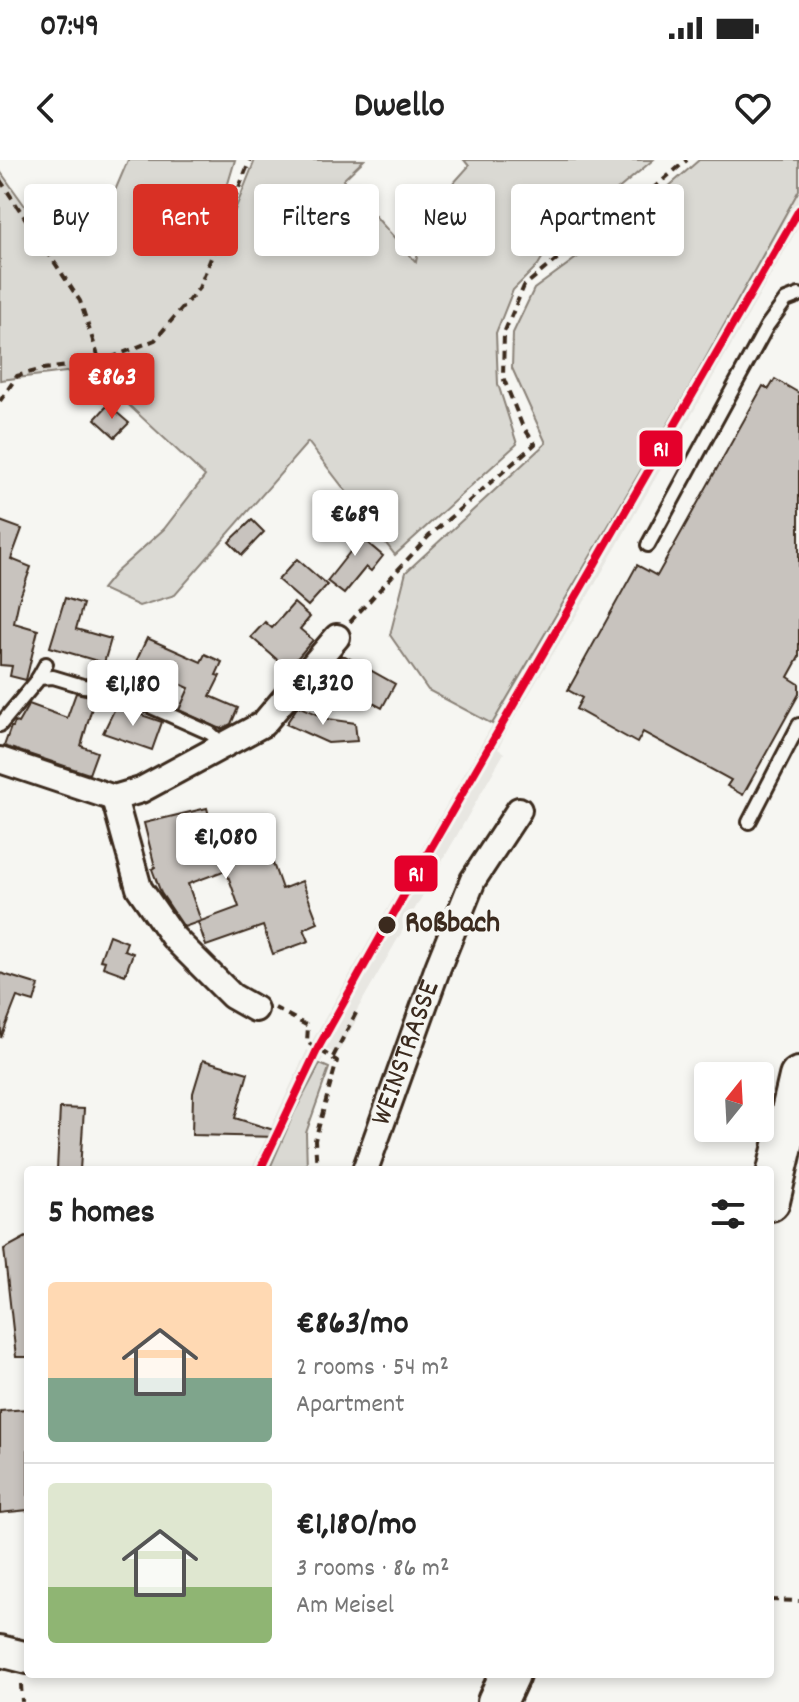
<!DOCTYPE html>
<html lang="en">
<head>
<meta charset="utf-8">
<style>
  :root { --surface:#fff; --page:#f6f6f6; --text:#222; --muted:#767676; --line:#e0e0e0; --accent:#d93025 }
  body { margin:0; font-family:Dekko,sans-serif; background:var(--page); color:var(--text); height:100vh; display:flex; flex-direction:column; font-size:30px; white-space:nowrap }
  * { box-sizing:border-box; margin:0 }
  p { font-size:26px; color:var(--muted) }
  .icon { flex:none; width:44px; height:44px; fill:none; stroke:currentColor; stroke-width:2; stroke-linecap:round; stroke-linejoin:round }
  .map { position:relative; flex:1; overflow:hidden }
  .drawer { position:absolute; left:24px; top:1006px; width:750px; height:512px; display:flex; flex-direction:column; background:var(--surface); border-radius:8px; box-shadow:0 4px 12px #0003 }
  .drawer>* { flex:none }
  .guide { position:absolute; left:24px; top:24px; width:752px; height:72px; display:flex; gap:16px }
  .needle { width:52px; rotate:18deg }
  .fabs { position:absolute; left:694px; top:902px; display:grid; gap:16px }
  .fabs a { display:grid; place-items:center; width:80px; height:80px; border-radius:8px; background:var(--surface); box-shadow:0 4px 12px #0003; font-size:40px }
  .price { position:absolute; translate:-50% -68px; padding:0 18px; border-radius:8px; background:#fff; color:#222; font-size:26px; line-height:52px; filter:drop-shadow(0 2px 4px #0008) }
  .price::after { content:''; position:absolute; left:50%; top:48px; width:24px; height:18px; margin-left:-12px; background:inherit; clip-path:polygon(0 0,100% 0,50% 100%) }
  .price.current { background:var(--accent); color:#fff }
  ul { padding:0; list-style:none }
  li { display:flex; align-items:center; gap:24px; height:200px; padding:0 24px }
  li+li { border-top:2px solid var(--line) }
  li span { display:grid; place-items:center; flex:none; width:224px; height:160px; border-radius:8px; color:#555 }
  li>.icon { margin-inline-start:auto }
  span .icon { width:96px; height:96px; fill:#fffc; stroke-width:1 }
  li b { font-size:34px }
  h2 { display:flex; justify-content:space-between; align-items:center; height:96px; padding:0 24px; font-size:34px }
  .pill { padding:0 28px; border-radius:8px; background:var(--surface); box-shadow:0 4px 12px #0003; font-size:28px; line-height:72px }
  .pill.current { background:var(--accent); color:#fff }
  .status { display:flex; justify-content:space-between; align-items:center; height:56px; padding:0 40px; background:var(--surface); direction:ltr }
  .status svg { height:22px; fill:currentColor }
  header { display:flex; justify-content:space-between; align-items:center; height:104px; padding:0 24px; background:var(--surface); font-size:36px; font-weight:700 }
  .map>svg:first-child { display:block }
  .built { fill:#e8e7e2 }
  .green { fill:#dad9d3; stroke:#8a8278; stroke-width:2 }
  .building { fill:#c8c3be; stroke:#3b2a1e; stroke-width:2 }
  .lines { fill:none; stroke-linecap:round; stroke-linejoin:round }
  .service-casing { stroke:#3b2a1e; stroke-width:18 }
  .minor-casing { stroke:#3b2a1e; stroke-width:30 }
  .tertiary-casing { stroke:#3b2a1e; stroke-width:36 }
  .primary-casing { stroke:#3b2a1e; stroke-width:44 }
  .path { stroke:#3b2a1e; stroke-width:4; stroke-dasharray:8 6; stroke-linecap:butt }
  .service { stroke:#f6f6f2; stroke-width:12 }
  .minor { stroke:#f6f6f2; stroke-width:24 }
  .tertiary { stroke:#f6f6f2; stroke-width:30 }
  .primary { stroke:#f6f6f2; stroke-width:38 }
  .rail-1-casing { stroke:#f6f6f2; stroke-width:14 }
  .rail-1 { stroke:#e4002b; stroke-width:8 }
  .stop-dot { fill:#3b2a1e; stroke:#f6f6f2; stroke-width:3 }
  .labels { text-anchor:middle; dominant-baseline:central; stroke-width:8; stroke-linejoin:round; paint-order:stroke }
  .stop-label { font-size:30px; font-weight:bold; fill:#3b2a1e; stroke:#f6f6f2; text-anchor:start }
  .street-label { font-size:30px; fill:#3b2a1e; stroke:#f6f6f2 }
  .line-badge { stroke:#f6f6f2; stroke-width:3 }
  .badge-label { font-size:22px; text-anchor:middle; font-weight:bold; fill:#fff }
</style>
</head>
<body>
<div class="status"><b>07:49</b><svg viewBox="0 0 49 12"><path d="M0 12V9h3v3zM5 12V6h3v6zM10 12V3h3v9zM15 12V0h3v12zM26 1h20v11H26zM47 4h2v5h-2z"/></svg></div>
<header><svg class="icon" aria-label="back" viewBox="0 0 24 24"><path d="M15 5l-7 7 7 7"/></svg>Dwello<svg class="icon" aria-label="heart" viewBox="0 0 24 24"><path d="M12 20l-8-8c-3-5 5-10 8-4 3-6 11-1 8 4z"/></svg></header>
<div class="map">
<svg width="799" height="1542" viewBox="0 0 799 1542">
  <rect width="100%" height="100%" fill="#f6f6f2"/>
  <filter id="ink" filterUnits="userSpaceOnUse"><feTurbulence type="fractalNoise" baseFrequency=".0125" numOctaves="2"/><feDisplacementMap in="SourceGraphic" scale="16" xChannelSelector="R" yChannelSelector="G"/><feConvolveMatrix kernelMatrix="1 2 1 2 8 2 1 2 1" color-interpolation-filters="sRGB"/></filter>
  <g filter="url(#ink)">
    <g class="built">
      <path d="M799,30V66L598,419L508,569L498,589L504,593L356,852L359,855L337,895L312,881L581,409L688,230Z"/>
      <path d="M307,890L323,898L294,953L269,1010H251Z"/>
    </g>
    <g class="green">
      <path d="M128,0H235L210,84L219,90L255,0H364L343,20L416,102L425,55L469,6L464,0H653L548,88L538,105L513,130L496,173L498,224L517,284L395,395L308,282L175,435L139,446L102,429L115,413L164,369L205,316L90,209L0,220V11L40,67L55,79L91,56L100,66Z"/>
      <path d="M699,0H799V30L688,230L492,564L428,530L390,475L406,412L546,283L512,208L513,173L534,129L642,50Z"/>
      <path d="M320,904L329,908L306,973L307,1010H269L294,953Z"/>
    </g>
    <g class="building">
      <path d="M775,219L799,233V497L788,517L799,524V534L743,635L727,626L731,620L643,572L637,583L576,549L582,538L568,530L637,405L657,416L763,226L769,229Z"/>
      <path d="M108,245L129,263L115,277L95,259Z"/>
      <path d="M353,358L369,371L363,379L383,396L371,411L366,407L344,434L327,421L357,383L342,372Z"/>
      <path d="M252,360L264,372L242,395L229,382Z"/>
      <path d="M0,361L22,369L11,399L31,407L19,440L14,463L38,470L26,520L10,516L12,506L0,505Z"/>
      <path d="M297,399L327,425L308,446L278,420Z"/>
      <path d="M65,438L83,444L76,469L111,479L104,503L50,487Z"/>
      <path d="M294,443L310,457L300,469L313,480L288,509L251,477L265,462L272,468Z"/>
      <path d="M147,478L201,502L205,494L222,502L216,515L220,516L210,536L238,548L231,564L221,569L179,550L189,528L135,504Z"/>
      <path d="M340,496H345L395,524L382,548L326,518Z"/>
      <path d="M76,533L95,537L81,586L97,592L89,614L4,586L11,567H13L15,562L18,563L29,544L67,558Z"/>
      <path d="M116,546L162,562L152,590L103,573Z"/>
      <path d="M298,546L328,559L355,563L357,581L328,583L286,564Z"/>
      <path d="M207,648L213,671L241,661L255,697L269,692L282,729L302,721L318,763L304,769L309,781L273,794L263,766L206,786L198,762L239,747L226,710L188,724L201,761L184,767L161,733L152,709L155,707L144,663Z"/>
      <path d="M109,775L127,782L124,790L133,793L125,815L103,807L105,801L100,800Z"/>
      <path d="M0,813L39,825L34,842L17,837L1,878Z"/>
      <path d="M203,900L248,913L235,958L280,972L279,977L192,975L193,933Z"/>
      <path d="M60,948L84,949L80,1010H57Z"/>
      <path d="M28,1076V1197H16L4,1089Z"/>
      <path d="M28,1249V1350L0,1353V1251Z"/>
    </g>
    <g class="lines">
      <defs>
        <g id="service">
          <path d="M648,385L767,166L786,140L799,135"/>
          <path d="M38,518L53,517L83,526L109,528L210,573L224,585"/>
          <path d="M0,565L36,522L46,504"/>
          <path d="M749,662L799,565"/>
        </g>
        <g id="minor">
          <path d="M0,600L114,638L141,630L263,564L337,477"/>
          <path d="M114,638L139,728L173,777L232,836L255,849"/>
          <path id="s1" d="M365,1010L438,807L473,720L519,650"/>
        </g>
        <path id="tertiary" d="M0,1491L28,1498"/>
        <g id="primary">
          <path d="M770,1041L799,917"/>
          <path d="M497,1542L510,1514"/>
        </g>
      </defs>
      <use href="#service" class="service-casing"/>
      <use href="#minor" class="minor-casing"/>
      <use href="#tertiary" class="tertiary-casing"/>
      <use href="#primary" class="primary-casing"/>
      <g class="path">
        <path d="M0,20L80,141L100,202"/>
        <path d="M0,241L17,216L43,209L100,202L155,180L199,128L250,0"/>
        <path d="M350,462L429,376L535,284L522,265L503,217L504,173L524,126L557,99L632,46L687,0"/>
        <path d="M275,848L308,866L307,882L337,901L315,980L317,1010"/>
        <path d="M333,897L356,853"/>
        <path d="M770,1440L799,1441"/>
        <path d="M21,1524L22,1542"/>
      </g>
      <use href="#service" class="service"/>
      <use href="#minor" class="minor"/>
      <use href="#tertiary" class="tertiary"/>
      <use href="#primary" class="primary"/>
      <defs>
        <path id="rail-1" d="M260,1010L318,888L417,712L799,50"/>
      </defs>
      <use href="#rail-1" class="rail-1-casing"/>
      <use href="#rail-1" class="rail-1"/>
    </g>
  </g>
  <circle class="stop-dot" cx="387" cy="765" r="10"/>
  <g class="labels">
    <g class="stop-label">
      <text x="405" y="765">Roßbach</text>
    </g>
    <g class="street-label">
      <text stroke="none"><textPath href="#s1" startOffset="124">WEINSTRASSE</textPath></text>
    </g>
  </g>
  <g class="line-badge">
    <rect x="638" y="269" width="46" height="39" rx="8" fill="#e4002b"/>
    <rect x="393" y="694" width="46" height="39" rx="8" fill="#e4002b"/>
  </g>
  <g class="badge-label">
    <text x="661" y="296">R1</text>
    <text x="416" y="721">R1</text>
  </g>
</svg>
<div class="fabs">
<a><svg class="needle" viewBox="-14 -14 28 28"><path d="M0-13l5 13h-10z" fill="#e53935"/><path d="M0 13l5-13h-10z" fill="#767676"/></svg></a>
</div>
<b class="price current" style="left:112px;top:261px">€863</b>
<b class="price" style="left:355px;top:398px">€689</b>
<b class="price" style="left:323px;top:567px">€1,320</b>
<b class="price" style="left:133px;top:568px">€1,180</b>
<b class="price" style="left:226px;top:721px">€1,080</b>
<div class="guide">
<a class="pill">Buy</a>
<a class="pill current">Rent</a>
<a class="pill">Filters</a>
<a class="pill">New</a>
<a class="pill">Apartment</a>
</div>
<section class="drawer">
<h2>5 homes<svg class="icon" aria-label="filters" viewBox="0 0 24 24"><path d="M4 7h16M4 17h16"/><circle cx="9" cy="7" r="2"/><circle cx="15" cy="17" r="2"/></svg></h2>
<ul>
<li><span style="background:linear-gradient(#ffd9b3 60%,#7fa58c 0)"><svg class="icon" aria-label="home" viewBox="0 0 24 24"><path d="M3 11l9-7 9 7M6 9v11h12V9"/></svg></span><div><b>€863/mo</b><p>2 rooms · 54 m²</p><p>Apartment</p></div></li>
<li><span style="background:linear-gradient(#dfe7d0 65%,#8fb573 0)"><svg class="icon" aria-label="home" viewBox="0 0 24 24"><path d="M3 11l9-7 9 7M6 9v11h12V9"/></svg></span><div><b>€1,180/mo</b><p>3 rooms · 86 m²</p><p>Am Meisel</p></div></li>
</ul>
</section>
</div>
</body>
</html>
